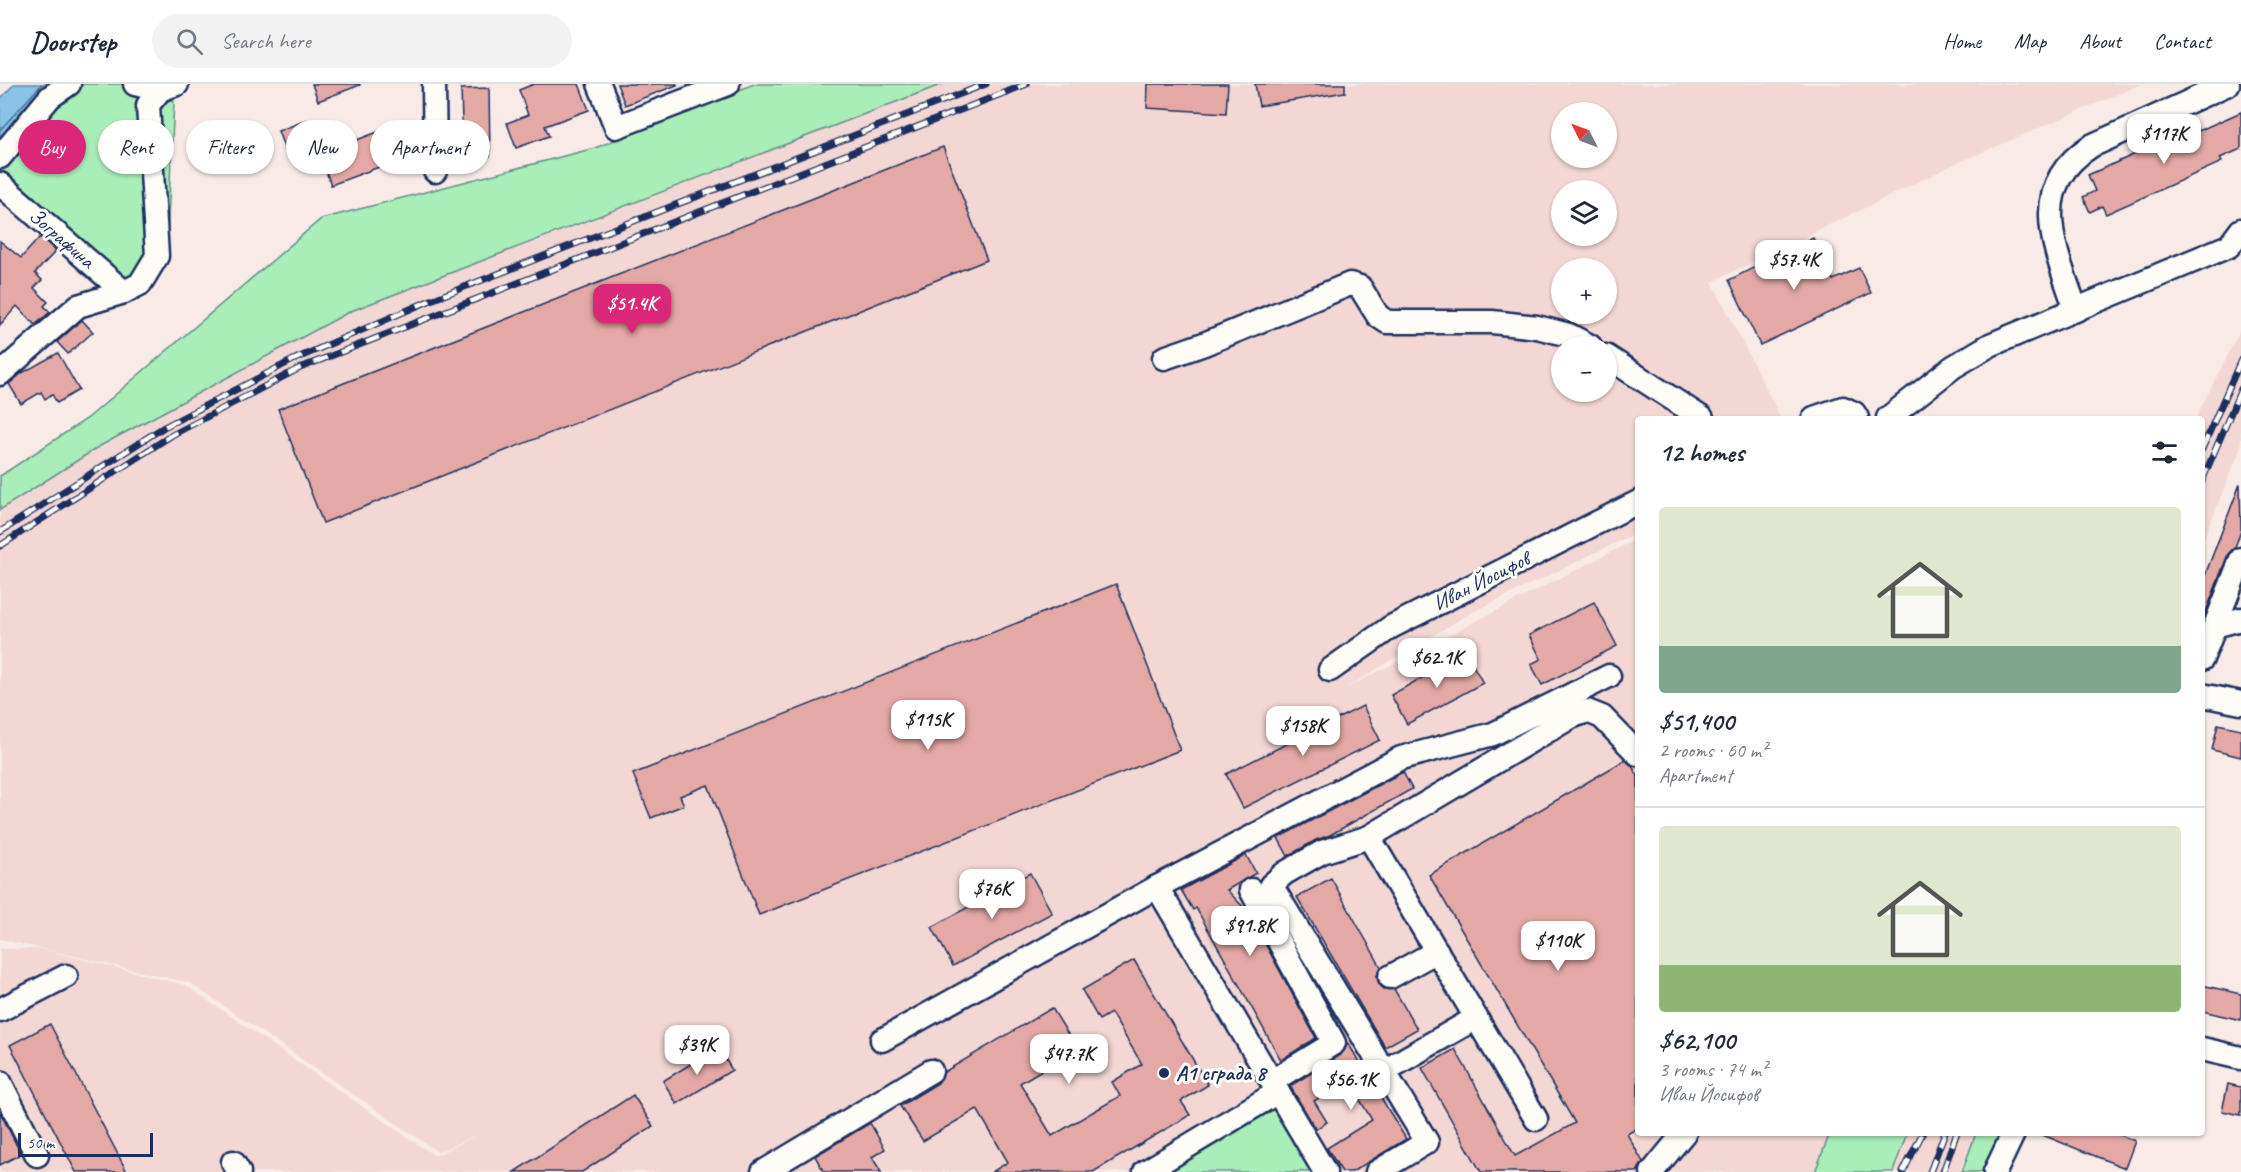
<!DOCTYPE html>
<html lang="en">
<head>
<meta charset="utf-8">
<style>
  :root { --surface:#fff; --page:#f2f2f3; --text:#1f2937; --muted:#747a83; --line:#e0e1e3; --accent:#db2777 }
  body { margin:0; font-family:Caveat,sans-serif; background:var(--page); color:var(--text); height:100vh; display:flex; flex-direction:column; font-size:22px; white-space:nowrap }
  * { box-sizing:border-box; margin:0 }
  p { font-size:20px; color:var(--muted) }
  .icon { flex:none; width:33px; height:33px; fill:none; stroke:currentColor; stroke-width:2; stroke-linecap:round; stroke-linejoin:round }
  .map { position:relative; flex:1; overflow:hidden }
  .drawer { position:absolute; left:1635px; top:332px; width:570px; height:720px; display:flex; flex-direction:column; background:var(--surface); border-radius:6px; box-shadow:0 2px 4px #0004 }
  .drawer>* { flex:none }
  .top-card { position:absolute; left:18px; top:36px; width:570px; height:54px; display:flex; gap:12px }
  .needle { width:39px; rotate:312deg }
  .controls { position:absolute; left:1551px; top:18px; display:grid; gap:12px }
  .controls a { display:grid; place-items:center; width:66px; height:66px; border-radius:50%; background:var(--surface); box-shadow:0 2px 4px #0004; font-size:30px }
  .scale { position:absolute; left:18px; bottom:15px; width:135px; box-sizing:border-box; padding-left:6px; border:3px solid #1b2f5e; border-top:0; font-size:16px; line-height:21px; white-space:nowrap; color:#1b2f5e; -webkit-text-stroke:4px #fdfcf7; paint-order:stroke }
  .price { position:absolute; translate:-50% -51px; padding:0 14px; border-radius:12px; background:#fff; color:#222; font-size:20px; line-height:39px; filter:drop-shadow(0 2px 3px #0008) }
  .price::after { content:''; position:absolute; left:50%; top:36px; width:18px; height:14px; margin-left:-9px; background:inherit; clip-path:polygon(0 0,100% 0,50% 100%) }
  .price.current { background:var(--accent); color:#fff }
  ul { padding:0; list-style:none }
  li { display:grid; align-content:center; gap:12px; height:318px; padding:0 24px }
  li+li { border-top:2px solid var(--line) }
  li span { display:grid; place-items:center; height:186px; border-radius:6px; color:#555 }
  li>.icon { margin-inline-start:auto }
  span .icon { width:108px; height:108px; fill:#fffc; stroke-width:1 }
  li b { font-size:26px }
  h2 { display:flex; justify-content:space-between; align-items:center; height:72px; padding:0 24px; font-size:26px }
  .tag { padding:0 21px; border-radius:27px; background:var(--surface); box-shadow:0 2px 4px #0004; font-size:21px; line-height:54px }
  .tag.current { background:var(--accent); color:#fff }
  header { display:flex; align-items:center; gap:36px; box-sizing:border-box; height:84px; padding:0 30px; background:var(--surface); border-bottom:2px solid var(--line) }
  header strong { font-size:28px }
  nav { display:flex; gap:33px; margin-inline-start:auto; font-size:21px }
  .search { width:420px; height:54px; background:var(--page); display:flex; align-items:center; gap:15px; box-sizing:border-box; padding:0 21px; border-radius:33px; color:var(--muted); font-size:22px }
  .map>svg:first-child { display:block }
  .built { fill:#f2d7d4; fill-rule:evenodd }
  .green { fill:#a9edb8; stroke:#628e8b; stroke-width:1.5 }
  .water { fill:#88c3e7; stroke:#5c88b0; stroke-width:1.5 }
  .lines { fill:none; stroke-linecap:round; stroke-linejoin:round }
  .shore { stroke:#476a95; stroke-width:1.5 }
  .building { fill:#e4a9a6; stroke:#1b2f5e; stroke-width:1.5 }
  .minor-casing { stroke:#1b2f5e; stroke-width:27 }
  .minor { stroke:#fdfcf7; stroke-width:22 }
  .rail-casing { stroke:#1b2f5e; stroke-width:7 }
  .rail { stroke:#fdfcf7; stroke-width:4.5; stroke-dasharray:14; stroke-linecap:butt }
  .poi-dot { fill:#1b2f5e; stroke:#fdfcf7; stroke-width:2 }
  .labels { text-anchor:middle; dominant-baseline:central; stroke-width:6; stroke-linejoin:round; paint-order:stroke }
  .street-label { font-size:21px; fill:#1b2f5e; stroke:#fdfcf7 }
  .poi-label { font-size:21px; font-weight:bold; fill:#1b2f5e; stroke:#fdfcf7; text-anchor:start }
</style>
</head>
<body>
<header>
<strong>Doorstep</strong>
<div class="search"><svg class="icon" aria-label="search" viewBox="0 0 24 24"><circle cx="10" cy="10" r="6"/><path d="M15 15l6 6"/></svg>Search here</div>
<nav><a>Home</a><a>Map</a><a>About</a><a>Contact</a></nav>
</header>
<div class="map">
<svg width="2241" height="1088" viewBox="0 0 2241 1088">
  <rect width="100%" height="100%" fill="#f8ebe7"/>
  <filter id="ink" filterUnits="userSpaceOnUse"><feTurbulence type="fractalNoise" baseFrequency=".0167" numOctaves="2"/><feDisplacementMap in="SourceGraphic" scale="12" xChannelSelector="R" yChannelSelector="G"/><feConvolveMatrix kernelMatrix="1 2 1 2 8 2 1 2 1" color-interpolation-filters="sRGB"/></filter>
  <g filter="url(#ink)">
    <g class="built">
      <path d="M943,0H2142L1957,79L1712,198L1781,334H1638V448L1467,531L1342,606L1638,454V1048L1830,1049L1815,1088H0V865H41L185,901L435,1072L481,1049L438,1068L190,899L0,855V426L100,362L351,227ZM1562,28H1606V74H1562ZM1562,106H1606V152H1562ZM1562,184H1606V230H1562ZM1562,262H1606V308H1562Z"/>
      <path d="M2241,244V363L2202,459V334H2196Z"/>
      <path d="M1907,1049H1976L1962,1088H1893Z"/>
    </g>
    <g class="green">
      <path d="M50,0H135L160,6L174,18L166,175L153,200L122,212L0,102V55Z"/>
      <path d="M754,0H943L351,227L100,362L0,426V392L88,334L321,135L595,64Z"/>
      <path d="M1273,1024L1316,1088H1166Z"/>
      <path d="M1830,1049V1048L1907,1049L1893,1088H1815Z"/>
      <path d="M1976,1049H2005L1986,1088H1962Z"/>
    </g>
    <path class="water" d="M14,0H50L0,55V15Z"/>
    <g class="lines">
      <path class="shore" d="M0,46L42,0"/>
    </g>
    <g class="building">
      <path d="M312,0H360V1L318,17Z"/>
      <path d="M534,0H579L589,26L545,42L549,52L516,64L507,39L528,31L519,6Z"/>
      <path d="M617,0H677V1L625,21Z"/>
      <path d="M1148,0H1228L1226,29L1147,24Z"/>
      <path d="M1255,0H1345V8L1259,22Z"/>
      <path d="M489,4L490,72L463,73L461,5Z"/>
      <path d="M2241,28V65L2220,74L2222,78L2106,130L2102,122L2090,128L2083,113L2095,107L2088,91L2194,44L2196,48Z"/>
      <path d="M307,36L314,54L285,66L278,47Z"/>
      <path d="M407,37L419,68L331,101L318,65L344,55L346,60Z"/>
      <path d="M943,63L987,176L323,439L278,325Z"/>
      <path d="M40,153L56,167L35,189L42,196L34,204L48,218L44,222L50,228L35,241L17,222L0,241V157L21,174Z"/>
      <path d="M1813,154L1833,196L1859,184L1871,209L1760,261L1729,196Z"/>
      <path d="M82,236L93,248L68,270L57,258Z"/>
      <path d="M58,269L79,306L57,319L52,310L45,315L41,308L21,320L9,300L22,289Z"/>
      <path d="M2240,400L2241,447L2235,463L2228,470L2202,538V499Z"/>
      <path d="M1116,500L1180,666L759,831L708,701L680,712L684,721L651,734L633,690Z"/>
      <path d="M1594,518L1617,562L1542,601L1531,580L1541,575L1529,551Z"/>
      <path d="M1466,569L1483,599L1407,640L1391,611Z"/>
      <path d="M1363,622L1380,656L1243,724L1226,690Z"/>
      <path d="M2218,640L2241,645V673L2212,666Z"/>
      <path d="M1625,676L1632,682L1638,692V1044L1627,1050L1643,1078L1637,1088H1481L1422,984L1455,965L1515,1072L1575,1039L1429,791Z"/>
      <path d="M1403,688L1412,705L1330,751L1316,756L1288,772L1278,754Z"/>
      <path d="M1246,771L1256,789L1227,806L1248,828L1316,954L1281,976L1196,824L1193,826L1181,806Z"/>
      <path d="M1030,789L1052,829L953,882L932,843Z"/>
      <path d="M1331,794L1381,883L1377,892L1379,900L1384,905H1394L1417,945L1385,963L1297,813Z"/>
      <path d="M1134,876L1208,1001L1181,1017L1190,1031L1093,1088H992L1008,1078L977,1025L923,1057L900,1022L938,999L944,988L1052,924L1077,965L1020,999L1052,1052L1120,1012L1112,998L1142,980L1111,929L1099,936L1082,906Z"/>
      <path d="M2202,901L2241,910V936L2202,927Z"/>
      <path d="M50,940L127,1088H76L10,961Z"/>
      <path d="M1348,959L1406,1055L1352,1088H1342L1327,1064L1372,1036L1348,996L1314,1017L1327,1038L1316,1045L1290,1002L1341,971Z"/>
      <path d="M718,963L732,986L677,1020L663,997Z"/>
      <path d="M2228,1000L2241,1003V1031L2222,1027Z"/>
      <path d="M633,1011L653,1042L582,1088H514Z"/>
      <path d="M0,1028L21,1070L0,1081Z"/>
      <path d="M870,1039L885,1065L872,1073L881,1088H824L815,1072Z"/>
      <path d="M2035,1048H2113L2135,1057L2125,1084Z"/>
    </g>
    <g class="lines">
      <defs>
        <g id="minor">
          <path d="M135,0L160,6"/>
          <path d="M434,0L435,87"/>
          <path d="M599,0L616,43L728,0"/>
          <path d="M0,73L50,13L69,0"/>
          <path d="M0,100L124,208"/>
          <path d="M2076,226C2056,167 2025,104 2091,62L2228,0"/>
          <path d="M1606,272L1702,334"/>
          <path d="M1164,274L1204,260L1350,200L1360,203L1378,232L1387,238H1492L1537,243L1569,251L1590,262"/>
          <path d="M0,290L78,222L124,208L140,200L157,172L148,21L160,6L177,0"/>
          <path d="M1814,334L1843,324L1854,329L1857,334"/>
          <path d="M1888,334L1953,283L1990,261L2229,162L2241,146"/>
          <path d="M2215,542L2241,535"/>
          <path d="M2202,575L2241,475"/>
          <path d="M1330,586L1391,543L1638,418"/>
          <path d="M2202,611L2241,619"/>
          <path d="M1369,753L1536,1035"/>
          <path d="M1157,803L1325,1088"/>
          <path d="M1251,806L1334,959L1272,997"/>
          <path d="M1390,893L1437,867"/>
          <path d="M0,926L66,892"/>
          <path d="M882,956L1157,803L1401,674L1493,650L1609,592"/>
          <path d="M2202,965L2241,974"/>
          <path d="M1384,987L1476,934"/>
          <path d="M0,998L37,1071"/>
          <path d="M233,1078L239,1088"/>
          <path d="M763,1088L931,987"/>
          <path d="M1145,1088L1278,1008"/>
          <path d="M1377,1088L1427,1058L1271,801L1285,789L1322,768L1369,753L1571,633L1587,627L1602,633L1638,670"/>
          <path d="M1652,1088L1685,1048"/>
          <path d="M1995,1088L2014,1048"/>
        </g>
      </defs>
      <use href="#minor" class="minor-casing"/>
      <use href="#minor" class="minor"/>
      <defs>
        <g id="rail">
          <path d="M2202,365L2241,276"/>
          <path d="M2202,397L2241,305"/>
          <path d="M0,448L164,343L293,276L431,216L986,0"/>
          <path d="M0,462L172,351L300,284L1027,0"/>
          <path d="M1903,1088L1923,1048"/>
          <path d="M1930,1088L1945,1048"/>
          <path d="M1943,1088L1957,1048"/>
        </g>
      </defs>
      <use href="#rail" class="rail-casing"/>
      <use href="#rail" class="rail"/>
    </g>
  </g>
  <circle class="poi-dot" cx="1164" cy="989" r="6"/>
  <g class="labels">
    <g class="street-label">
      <text transform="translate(62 154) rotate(41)">Зографина</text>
      <text transform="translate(1481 497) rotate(-27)">Иван Йосифов</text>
    </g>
    <g class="poi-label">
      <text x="1176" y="989">А1 сграда 8</text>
    </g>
  </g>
</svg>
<div class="controls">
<a><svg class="needle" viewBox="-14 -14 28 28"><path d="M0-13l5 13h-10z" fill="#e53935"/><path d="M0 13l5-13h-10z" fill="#747a83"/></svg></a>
<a><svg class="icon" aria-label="layers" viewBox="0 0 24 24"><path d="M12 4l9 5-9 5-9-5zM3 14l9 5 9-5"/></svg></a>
<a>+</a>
<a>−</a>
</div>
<div class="scale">50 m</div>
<b class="price" style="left:2164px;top:81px">$117K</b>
<b class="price" style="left:1794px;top:207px">$57.4K</b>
<b class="price current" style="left:632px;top:251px">$51.4K</b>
<b class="price" style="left:1437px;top:605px">$62.1K</b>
<b class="price" style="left:928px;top:667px">$115K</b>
<b class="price" style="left:1303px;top:673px">$158K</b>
<b class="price" style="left:992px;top:836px">$76K</b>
<b class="price" style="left:1250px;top:873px">$91.8K</b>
<b class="price" style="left:1558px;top:888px">$110K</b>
<b class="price" style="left:697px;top:992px">$39K</b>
<b class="price" style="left:1069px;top:1001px">$47.7K</b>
<b class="price" style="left:1351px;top:1027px">$56.1K</b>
<div class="top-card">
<a class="tag current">Buy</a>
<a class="tag">Rent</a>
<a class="tag">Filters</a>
<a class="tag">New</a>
<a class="tag">Apartment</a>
</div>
<section class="drawer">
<h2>12 homes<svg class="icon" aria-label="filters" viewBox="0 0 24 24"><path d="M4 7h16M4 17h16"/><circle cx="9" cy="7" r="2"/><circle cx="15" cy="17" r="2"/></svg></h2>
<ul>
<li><span style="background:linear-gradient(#dfe7d0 75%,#7fa58c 0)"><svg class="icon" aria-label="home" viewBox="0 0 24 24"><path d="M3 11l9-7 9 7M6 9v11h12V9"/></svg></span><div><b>$51,400</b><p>2 rooms · 60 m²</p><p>Apartment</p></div></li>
<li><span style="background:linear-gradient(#dfe7d0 75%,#8fb573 0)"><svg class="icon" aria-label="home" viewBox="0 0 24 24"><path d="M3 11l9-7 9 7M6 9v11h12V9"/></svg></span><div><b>$62,100</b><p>3 rooms · 74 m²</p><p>Иван Йосифов</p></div></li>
</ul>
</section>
</div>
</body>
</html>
